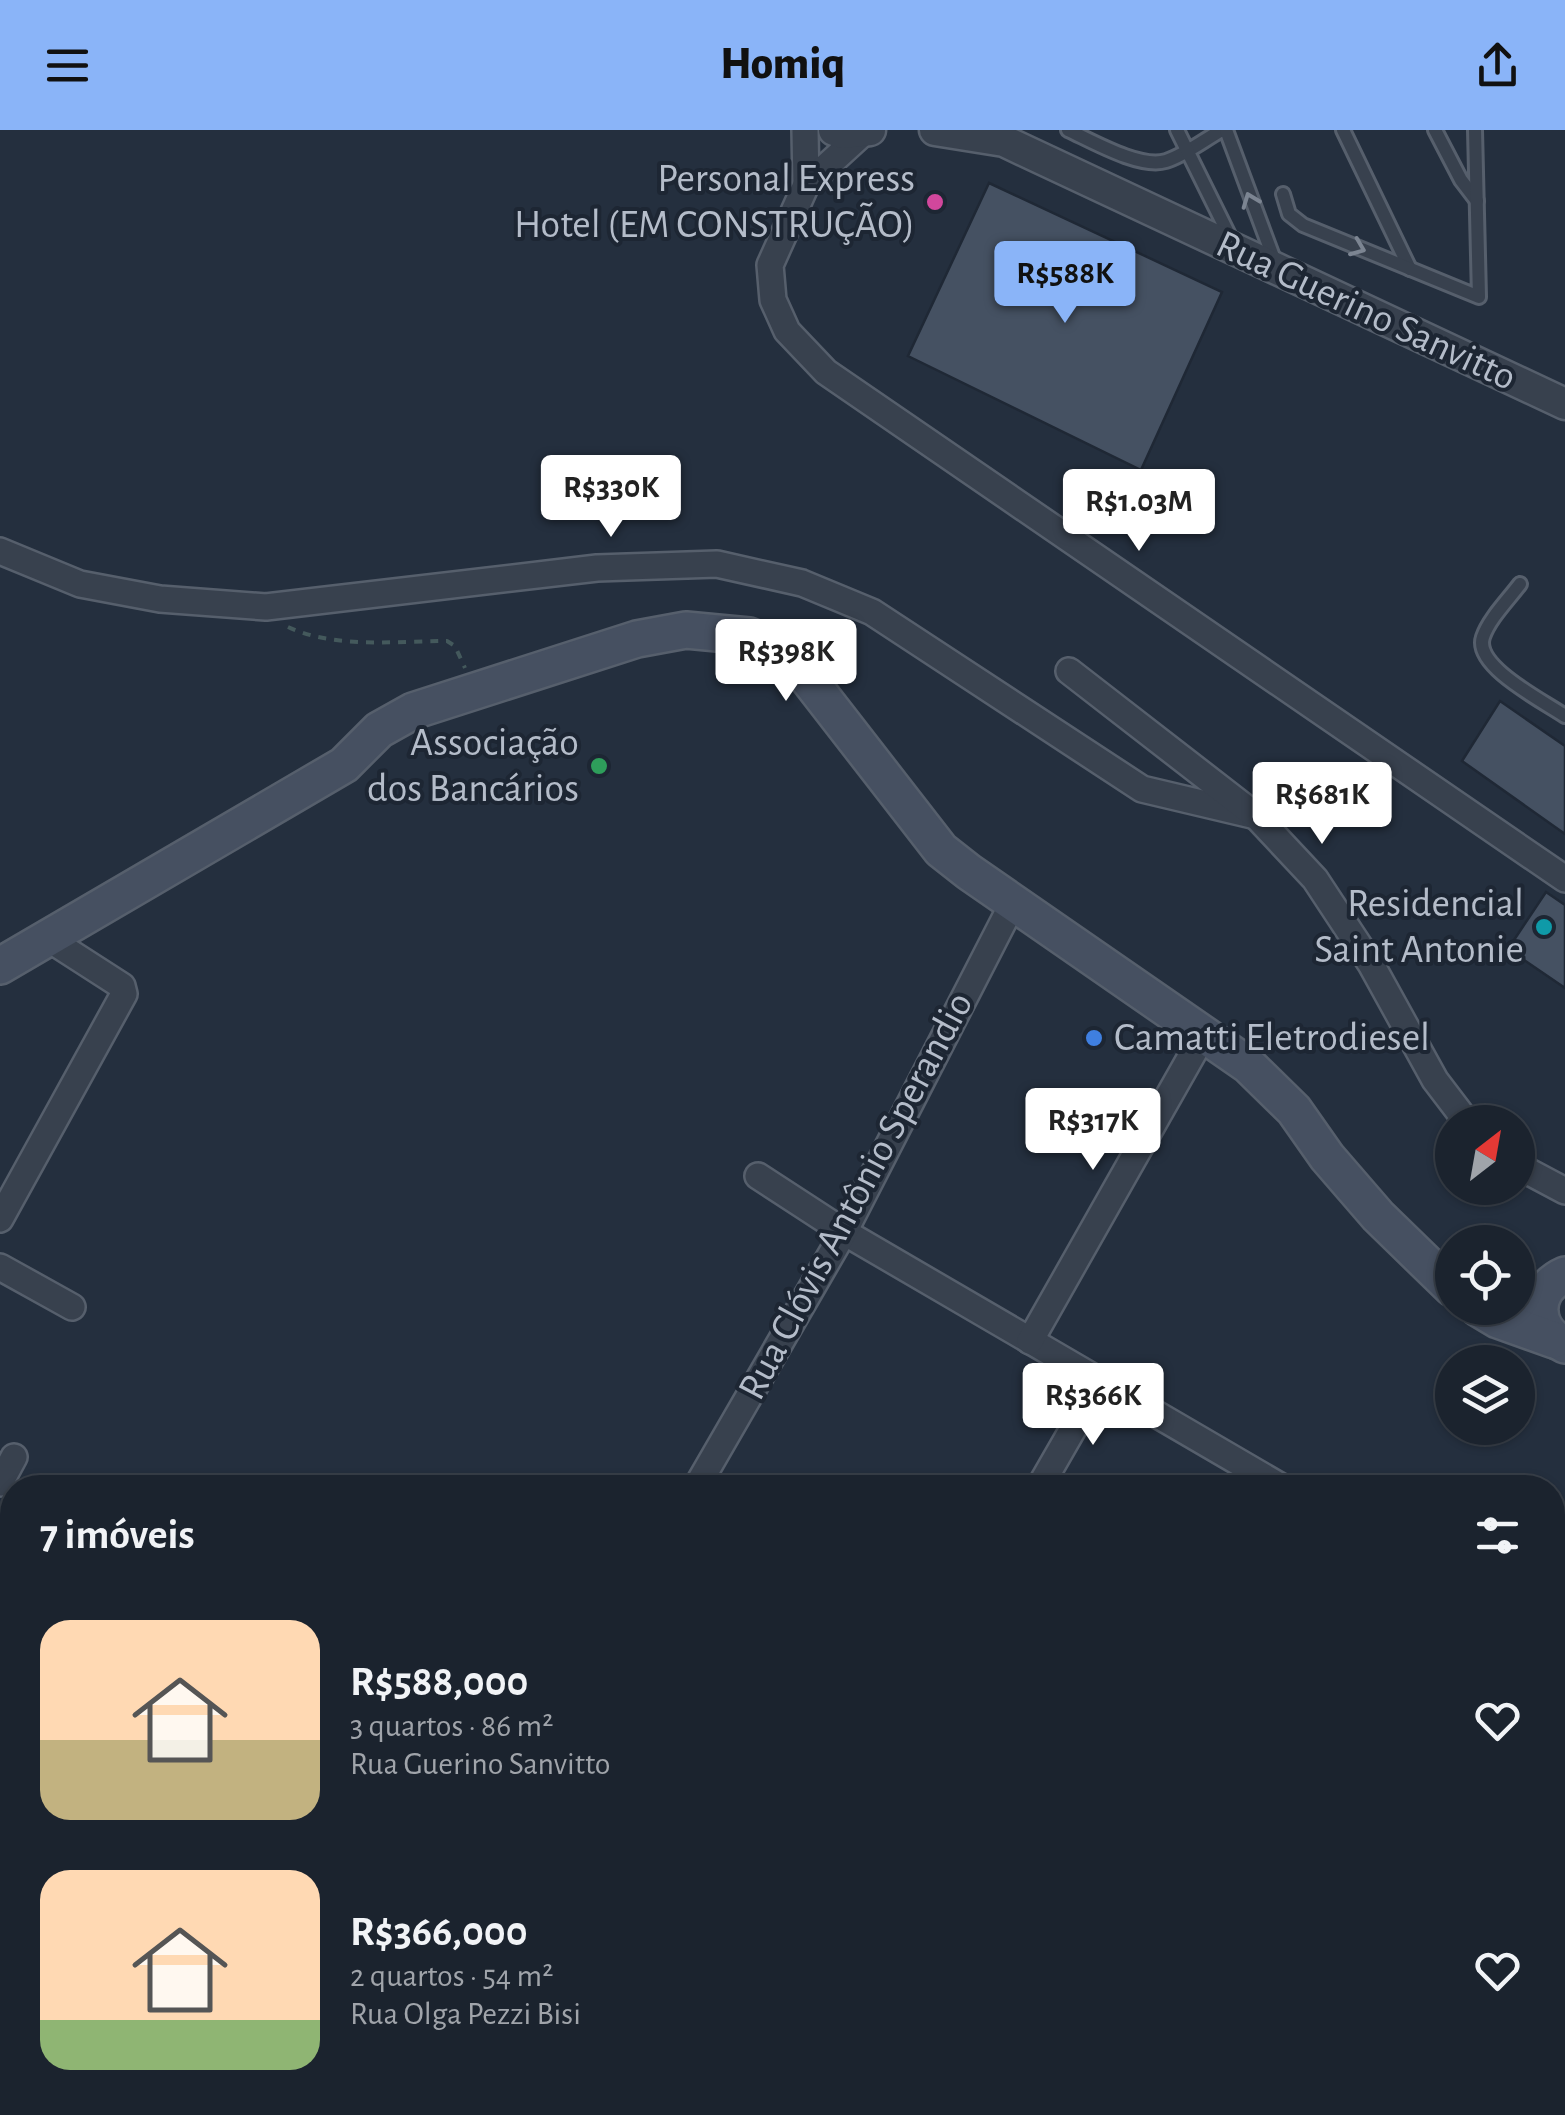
<!DOCTYPE html>
<html lang="pt">
<head>
<meta charset="utf-8">
<style>
  :root { --surface:#1b232e; --page:#282f3a; --text:#f1f3f6; --muted:#a0a4aa; --line:#39404a; --accent:#8ab4f8 }
  body { margin:0; font-family:"Alegreya Sans",sans-serif; background:var(--page); color:var(--text); height:100vh; display:flex; flex-direction:column; font-size:38px; white-space:nowrap }
  * { box-sizing:border-box; margin:0 }
  p { font-size:32px; color:var(--muted) }
  .icon { flex:none; width:55px; height:55px; fill:none; stroke:currentColor; stroke-width:2; stroke-linecap:round; stroke-linejoin:round }
  .map { position:relative; flex:1; overflow:hidden }
  .side { position:absolute; left:0px; top:1345px; width:1565px; height:640px; display:flex; flex-direction:column; background:var(--surface); border-radius:40px 40px 0 0; box-shadow:0 2px 8px #0004,0 0 0 2px var(--line) }
  .side>* { flex:none }
  .needle { width:65px; rotate:31deg }
  .buttons { position:absolute; left:1435px; top:975px; display:grid; gap:20px }
  .buttons a { display:grid; place-items:center; width:100px; height:100px; border-radius:50%; background:var(--surface); box-shadow:0 2px 8px #0004,0 0 0 2px var(--line); font-size:50px }
  .price { position:absolute; translate:-50% -85px; padding:0 22px; border-radius:10px; background:#fff; color:#222; font-size:32px; line-height:65px; filter:drop-shadow(0 2px 5px #0008) }
  .price::after { content:''; position:absolute; left:50%; top:60px; width:30px; height:22px; margin-left:-15px; background:inherit; clip-path:polygon(0 0,100% 0,50% 100%) }
  .price.current { background:var(--accent); color:#111 }
  ul { padding:0; list-style:none }
  li { display:flex; align-items:center; gap:30px; height:250px; padding:0 40px }
  li span { display:grid; place-items:center; flex:none; width:280px; height:200px; border-radius:30px; color:#555 }
  li>.icon { margin-inline-start:auto }
  span .icon { width:120px; height:120px; fill:#fffc; stroke-width:1 }
  li b { font-size:42px }
  h2 { display:flex; justify-content:space-between; align-items:center; height:120px; padding:0 40px; font-size:42px }
  header { display:flex; justify-content:space-between; align-items:center; height:130px; padding:0 40px; background:var(--accent); color:#111; font-size:45px; font-weight:800 }
  .map>svg:first-child { display:block }
  .building { fill:#455162; stroke:#1f2835; stroke-width:2.5 }
  .lines { fill:none; stroke-linecap:round; stroke-linejoin:round }
  .service-casing { stroke:#565f6c; stroke-width:18 }
  .minor-casing { stroke:#565f6c; stroke-width:30 }
  .tertiary-casing { stroke:#565f6c; stroke-width:35 }
  .secondary-casing { stroke:#565f6c; stroke-width:40 }
  .path { stroke:#44595c; stroke-width:4; stroke-dasharray:8 8; stroke-linecap:butt }
  .service { stroke:#38414e; stroke-width:12 }
  .minor { stroke:#38414e; stroke-width:25 }
  .tertiary { stroke:#38414e; stroke-width:30 }
  .secondary { stroke:#465061; stroke-width:35 }
  .oneway { stroke:#7c8592 }
  .hotel-dot { fill:#d1479c; stroke:#1d2633; stroke-width:4 }
  .leisure-dot { fill:#2e9e5b; stroke:#1d2633; stroke-width:4 }
  .culture-dot { fill:#0f9aa8; stroke:#1d2633; stroke-width:4 }
  .shop-dot { fill:#3f7fe0; stroke:#1d2633; stroke-width:4 }
  .labels { text-anchor:middle; dominant-baseline:central; stroke-width:8; stroke-linejoin:round; paint-order:stroke }
  .poi-label { font-size:40px; fill:#b4bcc9; stroke:#1d2633; text-anchor:end }
  .street-label { font-size:40px; fill:#b4bcc9; stroke:#1d2633 }
</style>
</head>
<body>
<header><svg class="icon" aria-label="menu" viewBox="0 0 24 24"><path d="M4 6h16M4 12h16M4 18h16"/></svg>Homiq<svg class="icon" aria-label="share" viewBox="0 0 24 24"><path d="M12 15V3M7 8l5-5 5 5M5 13v7h14v-7"/></svg></header>
<div class="map">
<svg width="1565" height="1985" viewBox="0 0 1565 1985">
  <rect width="100%" height="100%" fill="#242f3e"/>
  <g class="building">
    <path d="M989,53L1222,162L1141,340L908,226Z"/>
    <path d="M1500,571L1565,616V704L1462,631Z"/>
    <path d="M1546,762L1565,775V858L1508,819Z"/>
  </g>
  <g class="lines">
    <defs>
      <g id="service">
        <path d="M1068,0C1092,11 1140,39 1166,31C1185,25 1204,10 1222,0"/>
        <path d="M1177,0L1233,113"/>
        <path d="M1226,0L1275,132"/>
        <path d="M1343,0L1410,139"/>
        <path d="M1435,0L1461,50L1477,71"/>
        <path d="M1283,64L1289,84L1303,95L1479,167L1475,0"/>
        <path d="M1520,454C1508,470 1489,489 1483,507C1473,536 1543,571 1565,586"/>
      </g>
      <g id="minor">
        <path d="M805,0L806,55"/>
        <path d="M864,2L806,55L770,135L773,170L787,201L826,242L1565,749"/>
        <path d="M0,421L80,454L160,469L266,477L597,438L717,434L802,453L872,482L1142,659L1256,686"/>
        <path d="M1069,541L1256,686L1315,749L1371,834L1435,950L1467,992"/>
        <path d="M1518,1036L1565,1061"/>
        <path d="M758,1046L844,1102L1283,1358"/>
        <path d="M0,1089L124,864L122,856L49,809"/>
        <path d="M0,1137L72,1177"/>
        <path d="M1030,1211L1205,902"/>
        <path d="M0,1353L14,1327"/>
        <path d="M696,1358L844,1102L1013,773"/>
        <path d="M1039,1358L1100,1252"/>
        <path d="M0,1397L12,1405"/>
        <path d="M1552,1515L1565,1522"/>
        <path d="M1552,1655L1565,1634"/>
        <path d="M0,1831L12,1812"/>
        <path d="M1140,1972L1162,1985"/>
        <path d="M421,1985L426,1972"/>
      </g>
      <g id="tertiary">
        <path d="M834,0L842,3L870,0"/>
        <path d="M935,0L1004,11L1565,274"/>
      </g>
      <g id="secondary">
        <path d="M0,836L344,635L379,600L413,581L637,509L686,500L749,506L778,518L799,537L941,720L969,742L1248,935L1294,980L1327,1027L1378,1086L1452,1158"/>
        <path d="M1565,1145C1531,1160 1532,1199 1565,1215"/>
        <path d="M1478,1178L1498,1190L1554,1210"/>
      </g>
    </defs>
    <use href="#service" class="service-casing"/>
    <use href="#minor" class="minor-casing"/>
    <use href="#tertiary" class="tertiary-casing"/>
    <use href="#secondary" class="secondary-casing"/>
    <path class="path" d="M288,497C335,519 396,511 447,511L455,516L465,538"/>
    <use href="#service" class="service"/>
    <use href="#minor" class="minor"/>
    <use href="#tertiary" class="tertiary"/>
    <use href="#secondary" class="secondary"/>
  </g>
  <defs><path id="oneway-chevron" d="M-2-3.5L2.5 0L-2 3.5" fill="none" stroke-width="1.6" stroke-linecap="round" stroke-linejoin="round" transform="scale(2.5)"/></defs>
  <g class="oneway">
    <use href="#oneway-chevron" transform="translate(1250 70) rotate(-111)"/>
    <use href="#oneway-chevron" transform="translate(1358 118) rotate(22)"/>
  </g>
  <circle class="hotel-dot" cx="935" cy="72" r="10"/>
  <circle class="leisure-dot" cx="599" cy="636" r="10"/>
  <circle class="culture-dot" cx="1544" cy="797" r="10"/>
  <circle class="shop-dot" cx="1094" cy="908" r="10"/>
  <g class="labels">
    <g class="poi-label">
      <text x="915" y="49">Personal Express<tspan x="915" dy="46">Hotel (EM CONSTRUÇÃO)</tspan></text>
      <text x="579" y="613">Associação<tspan x="579" dy="46">dos Bancários</tspan></text>
      <text x="1524" y="774">Residencial<tspan x="1524" dy="46">Saint Antonie</tspan></text>
      <text x="1114" y="908" text-anchor="start">Camatti Eletrodiesel</text>
    </g>
    <g class="street-label">
      <text transform="translate(1366 181) rotate(25)">Rua Guerino Sanvitto</text>
      <text transform="translate(856 1066) rotate(-62)">Rua Clóvis Antônio Sperandio</text>
    </g>
  </g>
</svg>
<div class="buttons">
<a><svg class="needle" viewBox="-14 -14 28 28"><path d="M0-13l5 13h-10z" fill="#e53935"/><path d="M0 13l5-13h-10z" fill="#a0a4aa"/></svg></a>
<a><svg class="icon" aria-label="locate" viewBox="0 0 24 24"><circle cx="12" cy="12" r="6"/><path d="M12 2v4M12 18v4M2 12h4M18 12h4"/></svg></a>
<a><svg class="icon" aria-label="layers" viewBox="0 0 24 24"><path d="M12 4l9 5-9 5-9-5zM3 14l9 5 9-5"/></svg></a>
</div>
<b class="price current" style="left:1065px;top:196px">R$588K</b>
<b class="price" style="left:611px;top:410px">R$330K</b>
<b class="price" style="left:1139px;top:424px">R$1.03M</b>
<b class="price" style="left:786px;top:574px">R$398K</b>
<b class="price" style="left:1322px;top:717px">R$681K</b>
<b class="price" style="left:1093px;top:1043px">R$317K</b>
<b class="price" style="left:1093px;top:1318px">R$366K</b>
<section class="side">
<h2>7 imóveis<svg class="icon" aria-label="filters" viewBox="0 0 24 24"><path d="M4 7h16M4 17h16"/><circle cx="9" cy="7" r="2"/><circle cx="15" cy="17" r="2"/></svg></h2>
<ul>
<li><span style="background:linear-gradient(#ffd9b3 60%,#c2b280 0)"><svg class="icon" aria-label="home" viewBox="0 0 24 24"><path d="M3 11l9-7 9 7M6 9v11h12V9"/></svg></span><div><b>R$588,000</b><p>3 quartos · 86 m²</p><p>Rua Guerino Sanvitto</p></div><svg class="icon" aria-label="heart" viewBox="0 0 24 24"><path d="M12 20l-8-8c-3-5 5-10 8-4 3-6 11-1 8 4z"/></svg></li>
<li><span style="background:linear-gradient(#ffd9b3 75%,#8fb573 0)"><svg class="icon" aria-label="home" viewBox="0 0 24 24"><path d="M3 11l9-7 9 7M6 9v11h12V9"/></svg></span><div><b>R$366,000</b><p>2 quartos · 54 m²</p><p>Rua Olga Pezzi Bisi</p></div><svg class="icon" aria-label="heart" viewBox="0 0 24 24"><path d="M12 20l-8-8c-3-5 5-10 8-4 3-6 11-1 8 4z"/></svg></li>
</ul>
</section>
</div>
</body>
</html>
